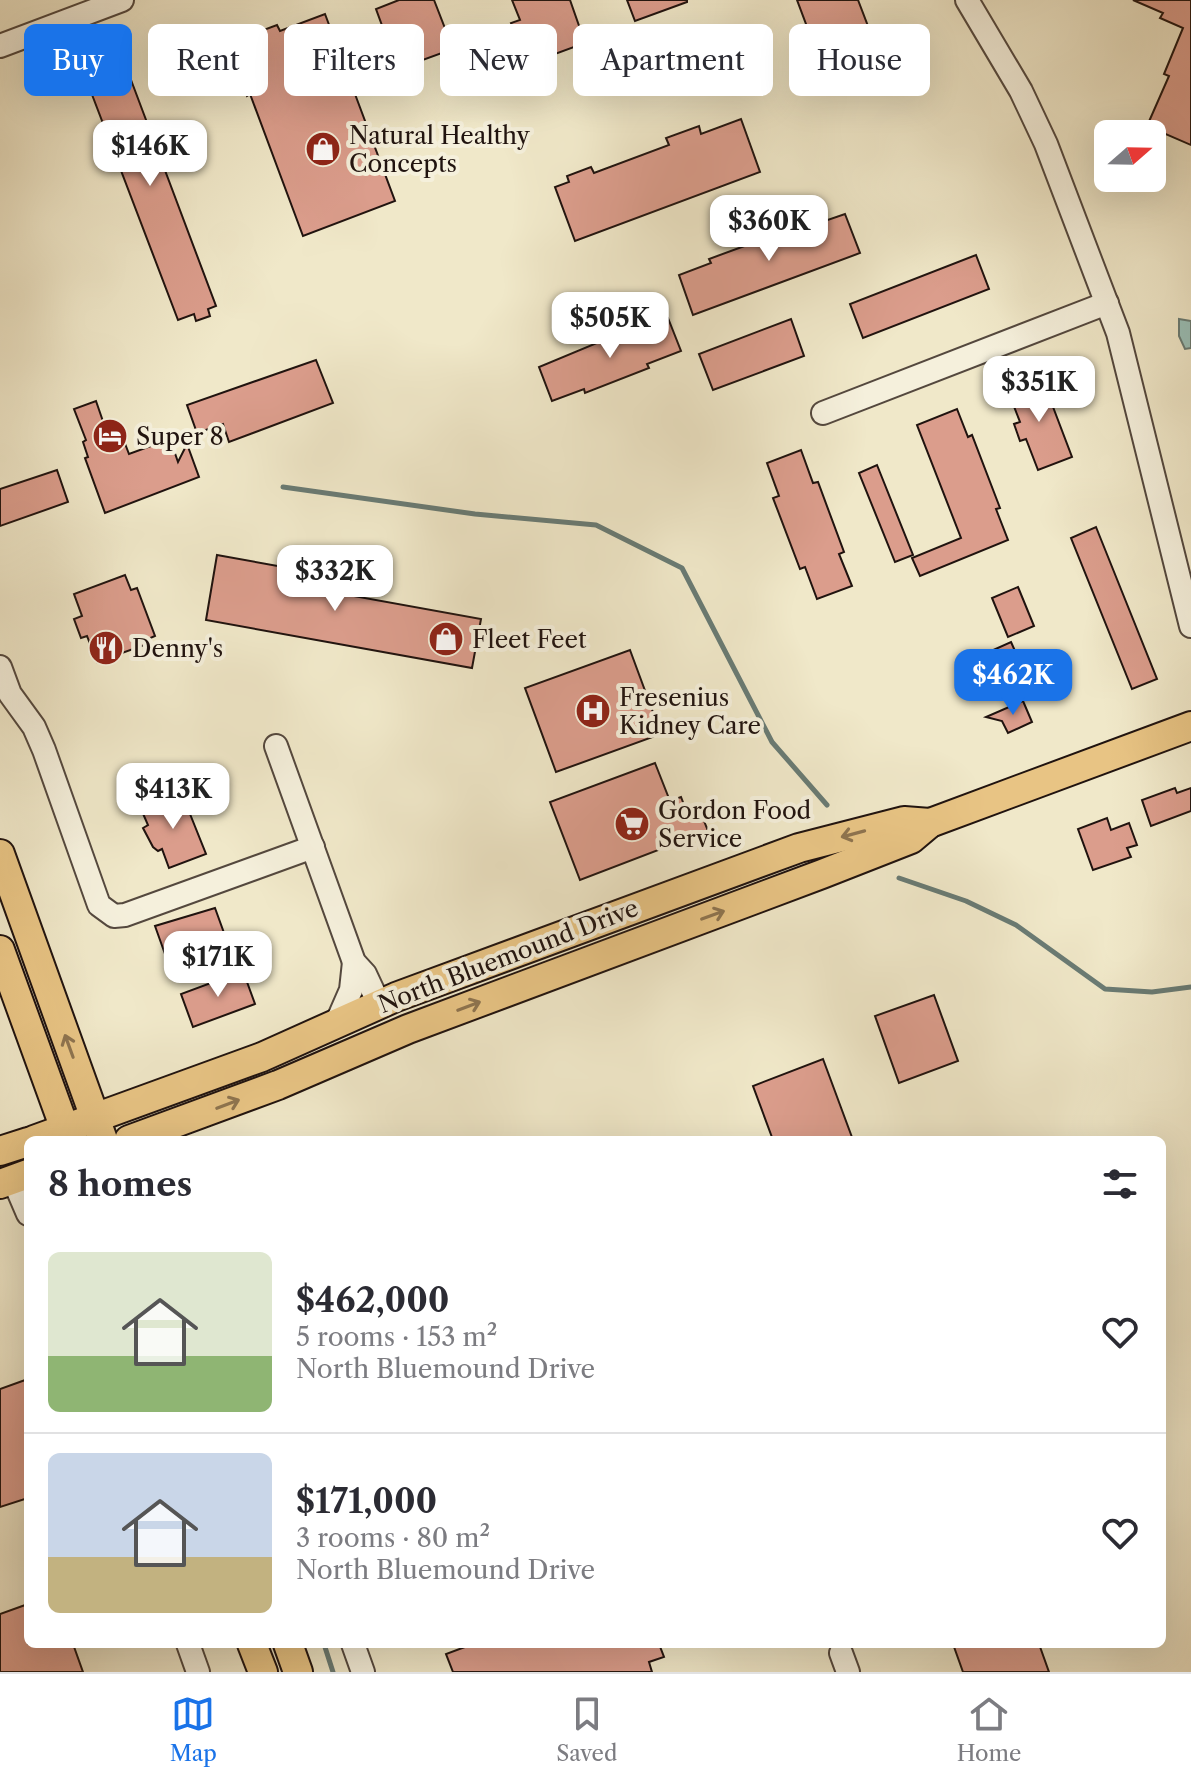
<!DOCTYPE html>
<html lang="en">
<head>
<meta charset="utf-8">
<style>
  :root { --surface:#fff; --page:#f2f2f3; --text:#2b2b33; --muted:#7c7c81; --line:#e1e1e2; --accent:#1a73e8 }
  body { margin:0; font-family:"Libre Caslon Text",serif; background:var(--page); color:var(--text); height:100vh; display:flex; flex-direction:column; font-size:30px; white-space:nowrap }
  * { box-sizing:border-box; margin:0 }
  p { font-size:26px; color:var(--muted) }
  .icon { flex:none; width:44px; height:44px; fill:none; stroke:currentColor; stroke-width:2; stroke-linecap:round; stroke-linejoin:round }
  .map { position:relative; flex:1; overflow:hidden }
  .sheet { position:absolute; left:24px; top:1136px; width:1142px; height:512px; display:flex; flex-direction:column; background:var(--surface); border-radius:12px; box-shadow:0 8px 32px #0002 }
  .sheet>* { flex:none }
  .top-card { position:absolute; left:24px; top:24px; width:1144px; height:72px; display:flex; gap:16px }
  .needle { width:52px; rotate:70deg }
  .controls { position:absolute; left:1094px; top:120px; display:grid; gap:16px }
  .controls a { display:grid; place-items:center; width:72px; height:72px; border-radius:12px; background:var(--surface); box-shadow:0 8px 32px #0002; font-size:40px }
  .price { position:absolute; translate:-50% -68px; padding:0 18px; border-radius:16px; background:#fff; color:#222; font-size:26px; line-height:52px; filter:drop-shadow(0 2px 4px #0008) }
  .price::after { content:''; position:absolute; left:50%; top:48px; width:24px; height:18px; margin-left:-12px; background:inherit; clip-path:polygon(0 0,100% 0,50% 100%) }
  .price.on { background:var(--accent); color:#fff }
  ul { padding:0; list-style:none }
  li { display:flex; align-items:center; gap:24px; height:200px; padding:0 24px }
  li+li { border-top:2px solid var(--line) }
  li span { display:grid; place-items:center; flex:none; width:224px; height:160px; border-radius:12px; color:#555 }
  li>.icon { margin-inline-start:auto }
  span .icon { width:96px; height:96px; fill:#fffc; stroke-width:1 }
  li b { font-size:34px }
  h2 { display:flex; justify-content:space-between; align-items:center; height:96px; padding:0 24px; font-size:34px }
  .tag { padding:0 28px; border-radius:12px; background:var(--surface); box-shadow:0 8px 32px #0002; font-size:28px; line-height:72px }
  .tag.on { background:var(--accent); color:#fff }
  .tabs { display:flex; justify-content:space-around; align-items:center; height:112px; border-top:2px solid var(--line); background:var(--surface); font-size:22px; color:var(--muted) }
  .tabs a { display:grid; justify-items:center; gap:4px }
  .tabs .on { color:var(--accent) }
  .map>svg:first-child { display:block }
  .water { fill:#9ac0b8; stroke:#697b74; stroke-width:2 }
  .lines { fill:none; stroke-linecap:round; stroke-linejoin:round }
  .stream { stroke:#697b74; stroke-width:5 }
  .building { fill:#db9d8c; stroke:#20130f; stroke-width:2 }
  .minor-casing { stroke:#54483e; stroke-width:26 }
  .major-casing { stroke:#20130f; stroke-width:32 }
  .minor { stroke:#f5f0dc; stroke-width:22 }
  .major { stroke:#e8c484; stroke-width:28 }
  .oneway { stroke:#8e744f }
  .labels { text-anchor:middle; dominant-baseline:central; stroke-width:8; stroke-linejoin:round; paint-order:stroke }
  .poi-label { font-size:24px; fill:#20130f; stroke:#f5f0dc; text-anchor:start }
  .street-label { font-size:24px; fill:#20130f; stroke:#f5f0dc }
</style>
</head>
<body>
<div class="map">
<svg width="1191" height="1672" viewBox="0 0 1191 1672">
  <rect width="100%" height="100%" fill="#f0e8c9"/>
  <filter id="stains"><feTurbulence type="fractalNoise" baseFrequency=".0025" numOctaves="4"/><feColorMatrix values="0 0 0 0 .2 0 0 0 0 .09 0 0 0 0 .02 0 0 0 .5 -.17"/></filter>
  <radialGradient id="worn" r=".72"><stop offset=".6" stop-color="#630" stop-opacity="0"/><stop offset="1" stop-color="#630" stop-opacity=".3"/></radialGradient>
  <path class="water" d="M1179,319L1191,321V348L1185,349L1179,336Z"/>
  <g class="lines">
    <g class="stream">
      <path d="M283,487L475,514L596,525L682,568L772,742L827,805"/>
      <path d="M899,878L966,901L1016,925L1105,989L1152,992L1191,987"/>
      <path d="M324,1644L333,1672"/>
    </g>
  </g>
  <g class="building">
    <path d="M399,0H434L453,49L398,69L376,9Z"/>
    <path d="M512,0H570L585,43L536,61L525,33L516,36L511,23L520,20Z"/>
    <path d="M627,0H687V2L635,21Z"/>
    <path d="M797,0H858L884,68L830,88Z"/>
    <path d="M1133,0H1191V145L1147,126L1169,76L1164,74L1183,28L1160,18L1163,13Z"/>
    <path d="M325,14L395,201L303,236L250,94L247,96L229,50L260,38L258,32L277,25L280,31Z"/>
    <path d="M122,56L216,306L208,309L210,316L196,321L194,314L178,320L83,71L104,59L106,62Z"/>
    <path d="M741,119L760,172L575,241L555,187L569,182L567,176L591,167L594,173L669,145L666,138L699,126L701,134Z"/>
    <path d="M845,214L860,253L693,315L679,275L711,263L709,259L818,219L819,223Z"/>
    <path d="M976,255L989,289L863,338L850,304Z"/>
    <path d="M668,318L681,351L647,364L649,368L585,393L584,389L552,401L539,367L635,327L636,331Z"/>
    <path d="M791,319L804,356L713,390L699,354Z"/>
    <path d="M316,360L333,403L229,442L223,424L197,433L187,405Z"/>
    <path d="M1042,378L1072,457L1038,470L1026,439L1020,441L1014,424L1020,422L1008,391Z"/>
    <path d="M96,401L107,433L119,428L129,454L170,439L178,462L187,444L199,477L105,513L85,458L88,457L83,442L86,440L74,409Z"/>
    <path d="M957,409L968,437L972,435L1000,508L996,509L1008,540L920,576L912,558L961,538L917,425Z"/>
    <path d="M801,450L813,483L818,482L844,552L839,554L852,586L817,599L805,567L800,569L773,498L779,496L767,463Z"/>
    <path d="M877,465L913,555L895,562L859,473Z"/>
    <path d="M57,470L68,502L0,526V489Z"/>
    <path d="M1096,527L1157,679L1132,689L1071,538Z"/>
    <path d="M217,555L350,579L348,595L481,619L472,668L206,620Z"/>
    <path d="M125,575L131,590L137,588L155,636L148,639L150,643L97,662L87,636L81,638L74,619L82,616L74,594Z"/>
    <path d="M1018,587L1034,626L1008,637L992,598Z"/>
    <path d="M1011,642L1019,660L990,673L982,655Z"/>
    <path d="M630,650L661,734L556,772L525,688Z"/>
    <path d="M1023,701L1032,722L1008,733L1002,721L986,717Z"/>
    <path d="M655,763L670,801L681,797L689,818L702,816L708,831L580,880L550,802Z"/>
    <path d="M1175,788L1177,793L1191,788V811L1151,826L1142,800Z"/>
    <path d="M182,794L206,854L169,868L162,849L158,851L153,847L143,828L148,825L141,809Z"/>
    <path d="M1107,818L1111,830L1129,823L1137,845L1127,848L1131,857L1093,870L1078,829Z"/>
    <path d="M215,908L228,944L170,968L155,926Z"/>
    <path d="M243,971L255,1004L193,1027L181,994Z"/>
    <path d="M934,995L958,1061L899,1083L875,1016Z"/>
    <path d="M823,1059L853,1140H773L753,1086Z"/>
    <path d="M28,1379V1498L0,1507V1389Z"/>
    <path d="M28,1604V1644H73L83,1672H0V1614Z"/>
    <path d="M463,1644H659L664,1657L649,1662L652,1672H453L446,1654L465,1647Z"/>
    <path d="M953,1644H1039L1049,1672H963Z"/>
  </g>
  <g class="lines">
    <defs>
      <g id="minor">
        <path d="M967,0L1021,91L1046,144L1118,333L1191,626"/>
        <path d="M0,46L122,0"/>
        <path d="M823,413L1107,303"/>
        <path d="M0,667L10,694L34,727L44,750L99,905L114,916L125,915L313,847"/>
        <path d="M276,746L354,962L365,974L379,1004"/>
        <path d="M337,1022L351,990L354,962"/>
        <path d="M13,1179L28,1214"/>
        <path d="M188,1644L198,1672"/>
        <path d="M353,1644L363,1672"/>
        <path d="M841,1653L848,1672"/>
      </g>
      <g id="major">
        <path d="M0,854L103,1140"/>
        <path d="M0,950L69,1140"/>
        <path d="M34,1140L262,1057L396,997L799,848L904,821L930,823"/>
        <path d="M129,1140L278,1085L408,1029L822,874L911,839L930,823L1191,726"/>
        <path d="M0,1151L28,1142"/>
        <path d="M0,1184L28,1174"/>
        <path d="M252,1644L263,1672"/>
        <path d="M288,1644L298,1672"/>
      </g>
    </defs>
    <use href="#minor" class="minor-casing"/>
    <use href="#major" class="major-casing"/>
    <use href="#minor" class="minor"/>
    <use href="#major" class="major"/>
  </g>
  <defs><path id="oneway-shaft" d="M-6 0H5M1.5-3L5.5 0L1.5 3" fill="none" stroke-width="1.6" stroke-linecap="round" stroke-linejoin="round" transform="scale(2)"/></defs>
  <g class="oneway">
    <use href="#oneway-shaft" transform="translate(853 834) rotate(165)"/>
    <use href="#oneway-shaft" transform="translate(713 915) rotate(-20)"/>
    <use href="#oneway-shaft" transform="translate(469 1006) rotate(-21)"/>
    <use href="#oneway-shaft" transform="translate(69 1046) rotate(-110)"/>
    <use href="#oneway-shaft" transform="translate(228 1104) rotate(-21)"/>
  </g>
  <defs>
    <symbol id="shop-disc" viewBox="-11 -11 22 22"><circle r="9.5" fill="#8f2418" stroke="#f5f0dc"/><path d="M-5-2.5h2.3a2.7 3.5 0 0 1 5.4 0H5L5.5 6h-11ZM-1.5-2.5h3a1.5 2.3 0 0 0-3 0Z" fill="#fff"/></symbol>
    <symbol id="hotel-disc" viewBox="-11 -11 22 22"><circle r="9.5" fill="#8f2418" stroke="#f5f0dc"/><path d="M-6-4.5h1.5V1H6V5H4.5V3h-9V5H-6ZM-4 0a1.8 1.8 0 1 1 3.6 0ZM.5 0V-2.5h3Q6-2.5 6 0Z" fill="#fff"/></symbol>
    <symbol id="restaurant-disc" viewBox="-11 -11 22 22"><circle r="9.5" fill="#8f2418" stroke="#f5f0dc"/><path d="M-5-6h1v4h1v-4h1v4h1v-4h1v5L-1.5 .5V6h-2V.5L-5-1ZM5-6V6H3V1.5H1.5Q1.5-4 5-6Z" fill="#fff"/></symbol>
    <symbol id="hospital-disc" viewBox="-11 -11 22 22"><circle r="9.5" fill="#8f2418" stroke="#f5f0dc"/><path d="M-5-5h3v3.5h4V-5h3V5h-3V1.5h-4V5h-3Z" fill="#fff"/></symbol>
    <symbol id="supermarket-disc" viewBox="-11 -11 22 22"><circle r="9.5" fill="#8f2418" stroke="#f5f0dc"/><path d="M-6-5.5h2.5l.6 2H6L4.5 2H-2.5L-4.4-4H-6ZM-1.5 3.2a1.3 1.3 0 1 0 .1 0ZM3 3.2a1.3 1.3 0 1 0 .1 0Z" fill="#fff"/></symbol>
  </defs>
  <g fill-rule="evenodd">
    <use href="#shop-disc" x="303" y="129" width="40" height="40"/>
    <use href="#hotel-disc" x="90" y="416" width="40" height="40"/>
    <use href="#shop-disc" x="426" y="619" width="40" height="40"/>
    <use href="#restaurant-disc" x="86" y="628" width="40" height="40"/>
    <use href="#hospital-disc" x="573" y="691" width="40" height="40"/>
    <use href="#supermarket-disc" x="612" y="804" width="40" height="40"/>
  </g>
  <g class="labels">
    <g class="poi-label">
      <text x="349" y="135">Natural Healthy<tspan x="349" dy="28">Concepts</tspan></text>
      <text x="136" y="436">Super 8</text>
      <text x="472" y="639">Fleet Feet</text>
      <text x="132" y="648">Denny's</text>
      <text x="619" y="697">Fresenius<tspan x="619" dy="28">Kidney Care</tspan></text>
      <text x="658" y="810">Gordon Food<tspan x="658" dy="28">Service</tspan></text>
    </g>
    <g class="street-label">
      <text transform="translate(508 956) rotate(-21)">North Bluemound Drive</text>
    </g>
  </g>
  <rect width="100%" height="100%" filter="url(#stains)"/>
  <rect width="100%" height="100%" fill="url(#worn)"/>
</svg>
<div class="controls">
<a><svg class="needle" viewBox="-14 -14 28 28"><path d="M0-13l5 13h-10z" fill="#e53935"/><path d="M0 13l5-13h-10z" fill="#7c7c81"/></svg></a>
</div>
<b class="price" style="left:150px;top:188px">$146K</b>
<b class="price" style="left:769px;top:263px">$360K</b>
<b class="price" style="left:610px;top:360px">$505K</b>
<b class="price" style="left:1039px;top:424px">$351K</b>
<b class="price" style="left:335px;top:613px">$332K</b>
<b class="price on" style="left:1013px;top:717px">$462K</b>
<b class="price" style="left:173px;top:831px">$413K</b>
<b class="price" style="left:218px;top:999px">$171K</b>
<div class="top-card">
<a class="tag on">Buy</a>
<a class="tag">Rent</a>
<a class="tag">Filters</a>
<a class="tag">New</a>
<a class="tag">Apartment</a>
<a class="tag">House</a>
</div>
<section class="sheet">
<h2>8 homes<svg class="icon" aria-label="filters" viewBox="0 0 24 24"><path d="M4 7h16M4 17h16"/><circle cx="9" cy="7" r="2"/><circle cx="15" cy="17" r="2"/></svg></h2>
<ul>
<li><span style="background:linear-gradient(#dfe7d0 65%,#8fb573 0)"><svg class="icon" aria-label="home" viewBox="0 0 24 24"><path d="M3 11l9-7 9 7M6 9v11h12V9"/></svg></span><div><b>$462,000</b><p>5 rooms · 153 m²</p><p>North Bluemound Drive</p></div><svg class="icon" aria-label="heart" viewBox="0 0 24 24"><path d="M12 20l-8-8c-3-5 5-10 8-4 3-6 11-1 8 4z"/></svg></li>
<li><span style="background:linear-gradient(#c9d6e8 65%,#c2b280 0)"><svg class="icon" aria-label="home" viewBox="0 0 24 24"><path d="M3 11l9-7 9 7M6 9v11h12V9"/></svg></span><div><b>$171,000</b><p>3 rooms · 80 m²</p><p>North Bluemound Drive</p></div><svg class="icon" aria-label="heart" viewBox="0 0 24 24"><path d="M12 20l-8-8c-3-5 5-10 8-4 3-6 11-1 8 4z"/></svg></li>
</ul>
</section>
</div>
<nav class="tabs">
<a class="on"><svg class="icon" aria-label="map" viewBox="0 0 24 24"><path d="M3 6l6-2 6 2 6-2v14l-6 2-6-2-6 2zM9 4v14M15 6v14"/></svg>Map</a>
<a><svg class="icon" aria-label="saved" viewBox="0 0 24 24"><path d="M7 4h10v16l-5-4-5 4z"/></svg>Saved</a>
<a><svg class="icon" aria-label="home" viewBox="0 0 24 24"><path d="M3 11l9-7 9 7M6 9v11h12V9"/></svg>Home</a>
</nav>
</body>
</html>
